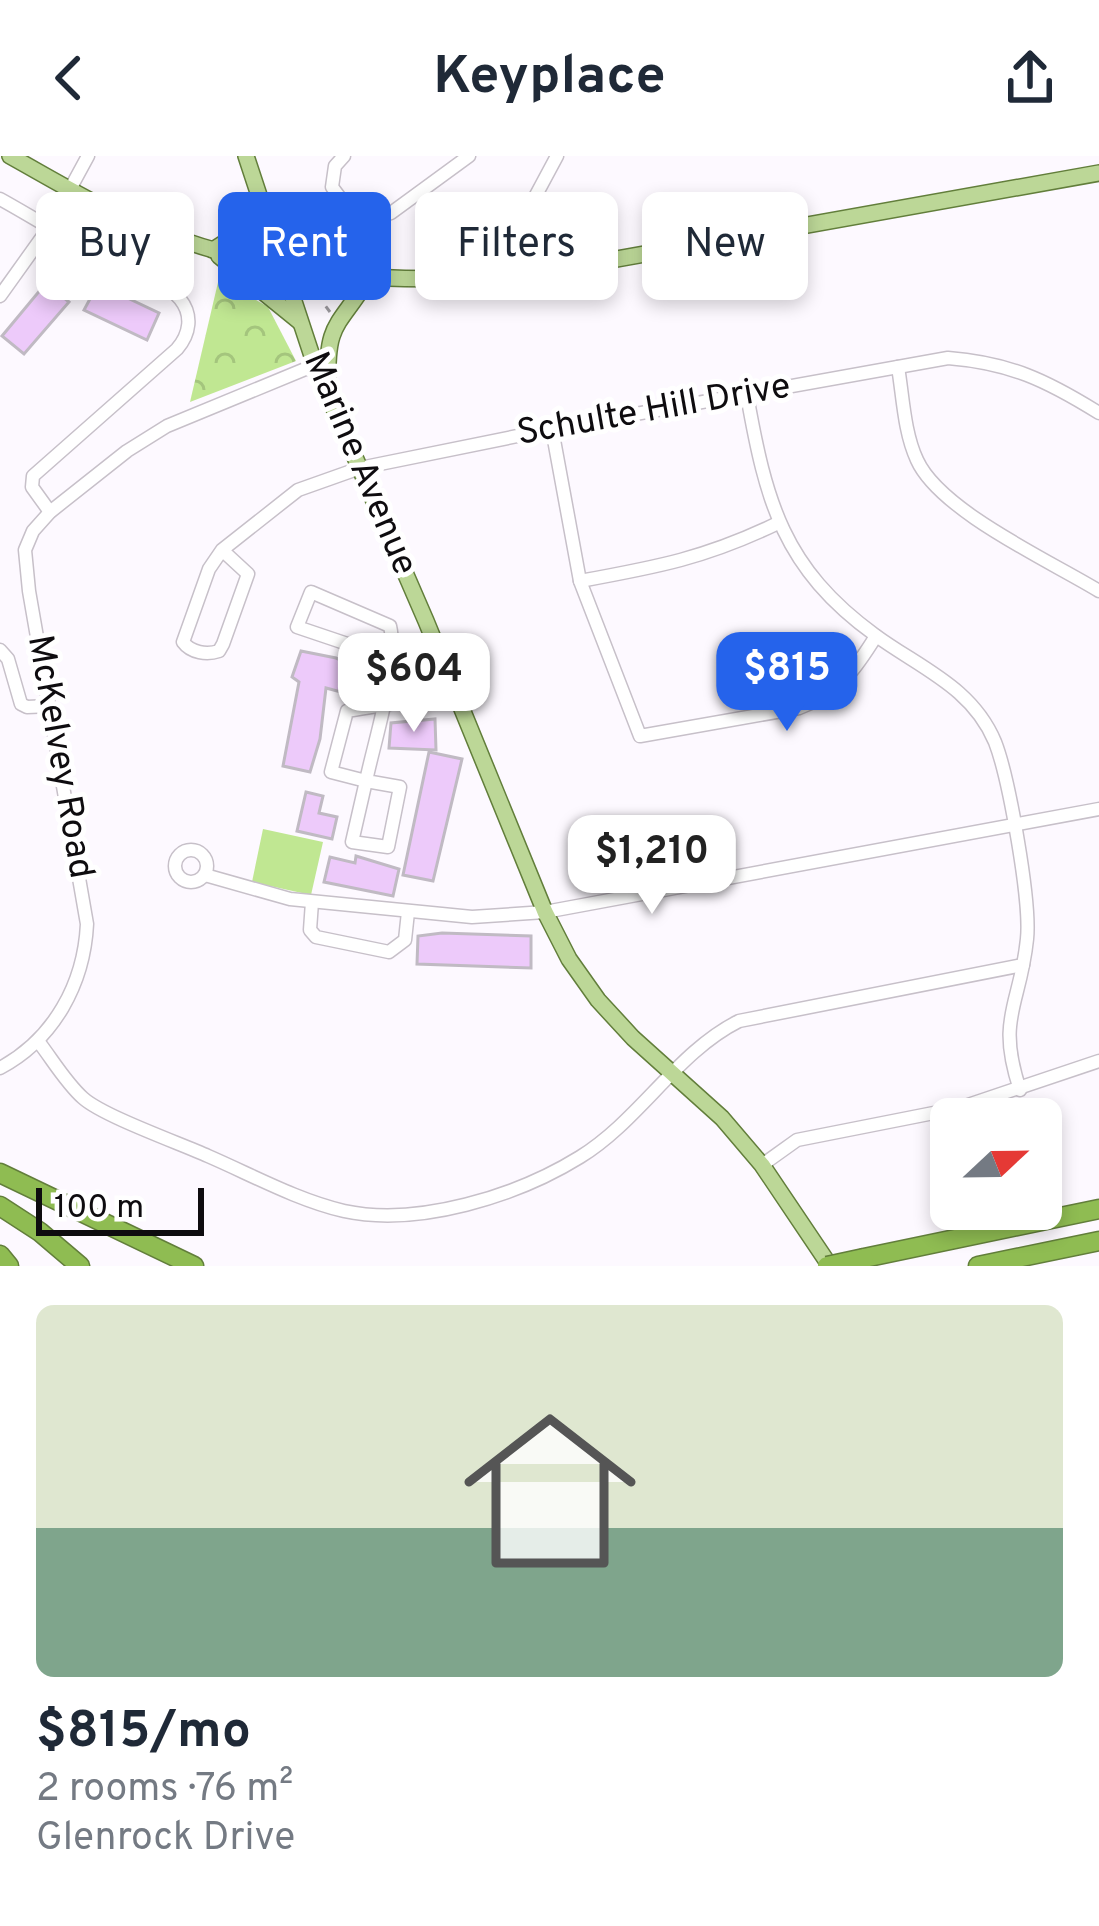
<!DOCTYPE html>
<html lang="en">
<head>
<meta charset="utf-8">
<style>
  :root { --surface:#fff; --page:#f6f6f7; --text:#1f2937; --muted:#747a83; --line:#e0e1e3; --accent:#2563eb }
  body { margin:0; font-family:Overpass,sans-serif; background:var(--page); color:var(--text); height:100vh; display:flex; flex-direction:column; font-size:45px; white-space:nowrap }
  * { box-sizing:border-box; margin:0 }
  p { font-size:39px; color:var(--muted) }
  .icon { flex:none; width:66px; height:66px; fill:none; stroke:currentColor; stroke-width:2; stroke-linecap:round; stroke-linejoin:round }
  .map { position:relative; height:1110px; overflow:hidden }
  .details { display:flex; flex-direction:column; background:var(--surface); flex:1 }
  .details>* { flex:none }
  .guide { position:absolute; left:36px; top:36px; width:1029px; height:108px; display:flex; gap:24px }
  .needle { width:78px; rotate:68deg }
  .controls { position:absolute; left:930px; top:942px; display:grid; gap:24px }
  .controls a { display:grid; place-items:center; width:132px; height:132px; border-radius:18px; background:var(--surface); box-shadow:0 6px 18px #0003; font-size:60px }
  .scale { position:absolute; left:36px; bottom:30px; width:168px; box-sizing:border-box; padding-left:12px; border:6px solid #0e0c0f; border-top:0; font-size:33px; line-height:42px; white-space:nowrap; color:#0e0c0f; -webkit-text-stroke:9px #fff; paint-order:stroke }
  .price { position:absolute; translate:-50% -102px; padding:0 27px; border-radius:24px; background:#fff; color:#222; font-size:39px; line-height:78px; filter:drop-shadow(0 3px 6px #0008) }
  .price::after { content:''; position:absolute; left:50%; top:72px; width:36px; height:27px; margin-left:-18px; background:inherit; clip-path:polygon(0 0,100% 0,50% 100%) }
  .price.selected { background:var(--accent); color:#fff }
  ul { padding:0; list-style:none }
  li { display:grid; align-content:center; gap:24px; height:636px; padding:0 36px }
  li+li { border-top:3px solid var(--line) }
  li span { display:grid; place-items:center; height:372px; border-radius:18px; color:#555 }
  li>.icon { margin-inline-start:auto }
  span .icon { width:216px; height:216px; fill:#fffc; stroke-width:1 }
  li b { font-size:51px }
  .chip { padding:0 42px; border-radius:18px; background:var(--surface); box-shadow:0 6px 18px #0003; font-size:42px; line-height:108px }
  .chip.selected { background:var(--accent); color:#fff }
  header { display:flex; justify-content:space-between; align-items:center; height:156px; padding:0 36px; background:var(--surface); font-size:54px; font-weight:700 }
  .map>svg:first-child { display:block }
  .park { fill:url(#park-crowns) }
  .pitch { fill:#c0e792 }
  .building { fill:#edcafa; stroke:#c0bac3; stroke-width:3 }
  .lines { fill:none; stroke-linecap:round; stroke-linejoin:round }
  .minor-casing { stroke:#c7c0c9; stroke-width:15 }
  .major-casing { stroke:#627e3b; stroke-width:18 }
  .highway-casing { stroke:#627e3b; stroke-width:21 }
  .path { stroke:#9b989d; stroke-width:3; stroke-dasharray:9 9; stroke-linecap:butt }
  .minor { stroke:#fff; stroke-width:12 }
  .major { stroke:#bcd797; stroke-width:15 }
  .highway { stroke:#8fbc52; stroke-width:18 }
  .highway-bridge-casing { stroke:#627e3b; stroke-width:21; stroke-linecap:butt }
  .highway-bridge { stroke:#8fbc52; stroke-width:18 }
  .labels { text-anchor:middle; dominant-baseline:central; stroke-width:10; stroke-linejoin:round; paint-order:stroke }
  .street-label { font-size:36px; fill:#0e0c0f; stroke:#fff }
</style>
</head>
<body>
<header><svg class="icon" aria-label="back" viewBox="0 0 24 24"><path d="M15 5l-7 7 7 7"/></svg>Keyplace<svg class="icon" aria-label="share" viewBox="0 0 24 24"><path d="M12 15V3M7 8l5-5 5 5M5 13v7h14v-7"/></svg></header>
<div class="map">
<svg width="1099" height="1110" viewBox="0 0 1099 1110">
  <defs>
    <pattern id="park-crowns" width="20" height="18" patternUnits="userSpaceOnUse" patternTransform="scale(3)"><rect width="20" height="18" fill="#c0e792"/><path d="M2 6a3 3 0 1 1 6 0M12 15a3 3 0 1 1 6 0" fill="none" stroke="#a4c57d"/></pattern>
  </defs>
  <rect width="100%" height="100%" fill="#fdf9ff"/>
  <path class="park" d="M219,122L268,151L296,205L190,246Z"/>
  <path class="pitch" d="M263,673L323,686L311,739L252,726Z"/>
  <g class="building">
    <path d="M46,127L69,146L24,198L2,180Z"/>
    <path d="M98,128L159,157L147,184L84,154Z"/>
    <path d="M301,495L336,502L371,517L363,542L326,532L320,583L310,616L283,610L299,526L292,521Z"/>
    <path d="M435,563L436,594L389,592L391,567Z"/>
    <path d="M429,596L462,603L433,725L403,719Z"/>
    <path d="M306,636L323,640L319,657L337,661L332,683L297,675Z"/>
    <path d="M356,700L399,713L393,740L324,726L330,701L355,707Z"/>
    <path d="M442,777L531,780V812L417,808L418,780Z"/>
  </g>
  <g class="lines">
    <defs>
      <g id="minor">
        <path d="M344,0L335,10L332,31L347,51L373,63L391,57L469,0"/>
        <path d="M0,43C38,64 75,88 114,108C135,118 165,125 180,143C193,159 190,178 177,193L33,320L32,331L50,356"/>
        <path d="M527,119L520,69L557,0"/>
        <path d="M0,140L50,70L88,0"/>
        <path d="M898,211C903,241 904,276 917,304C940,355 1050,405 1099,435"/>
        <path d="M747,239C766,346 783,412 875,479C920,512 972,531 995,586C1009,622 1031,746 1027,783C1020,851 996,861 1020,934"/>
        <path d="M552,273L580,425L640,580L799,552C838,538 855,514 876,480"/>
        <path d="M222,394L248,418L223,488L219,495C207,499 191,497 183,486L209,413L222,394L298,334L360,312L552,273L948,202C1010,207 1046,224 1099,257"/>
        <path d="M580,425C657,411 706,402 778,367"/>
        <path d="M0,494L8,503L21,548L27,551L50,550"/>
        <path d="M392,503L297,471L311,436L390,470C399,510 375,582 366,625L400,631L388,691L352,686L366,625L331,616L347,555C383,549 419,544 454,535"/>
        <circle cx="191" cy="710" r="16"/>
        <path d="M205,719L290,743L472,761L545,756L1099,653"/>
        <path d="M312,746L310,774L316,781L389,796L405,784L408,756"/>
        <path d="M38,885C52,903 66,927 83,942C103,960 179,987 208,1000C252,1019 297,1044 344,1055C418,1071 517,1040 580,1001C640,964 677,896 739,865L1023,809"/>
        <path d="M0,912C54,883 84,828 87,768L29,435L25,394L33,375L50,356L127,295L167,270L315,209"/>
        <path d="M762,1009L797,984L959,952L1099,905"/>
      </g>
      <g id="major">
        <path d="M10,0C55,25 101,53 149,72C276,122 392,129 527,119L1099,17"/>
        <path d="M246,0L315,209L426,465L545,756L569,803L598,844L633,882L722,962L762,1009L830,1110"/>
        <path d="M265,53L302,89L349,121"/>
        <path d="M213,94L244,74L261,48"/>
        <path d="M219,100L300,166"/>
        <path d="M328,228C326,165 339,171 368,123"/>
      </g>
      <g id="highway">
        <path d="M0,1017L194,1110"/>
        <path d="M0,1050L40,1076L80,1110"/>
        <path d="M0,1099L9,1110"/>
        <path d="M864,1102L1099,1053"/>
        <path d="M978,1110L1099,1085"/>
      </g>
    </defs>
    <use href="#minor" class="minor-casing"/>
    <use href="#major" class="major-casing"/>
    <use href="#highway" class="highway-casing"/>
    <path class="path" d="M315,136L330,156"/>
    <use href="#minor" class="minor"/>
    <use href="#major" class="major"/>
    <use href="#highway" class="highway"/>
    <defs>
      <path id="highway-bridge" d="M827,1110L864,1102"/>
    </defs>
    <use href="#highway-bridge" class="highway-bridge-casing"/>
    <use href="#highway-bridge" class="highway-bridge"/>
  </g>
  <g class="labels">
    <g class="street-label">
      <text transform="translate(654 255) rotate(-10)">Schulte Hill Drive</text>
      <text transform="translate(359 308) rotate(67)">Marine Avenue</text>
      <text transform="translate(59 601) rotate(80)">McKelvey Road</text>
    </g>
  </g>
</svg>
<div class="controls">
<a><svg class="needle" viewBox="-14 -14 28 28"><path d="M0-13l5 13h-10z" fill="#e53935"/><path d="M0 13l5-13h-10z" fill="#747a83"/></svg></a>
</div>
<div class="scale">100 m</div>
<b class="price selected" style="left:787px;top:578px">$815</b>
<b class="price" style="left:414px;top:579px">$604</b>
<b class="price" style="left:652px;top:761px">$1,210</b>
<div class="guide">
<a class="chip">Buy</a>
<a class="chip selected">Rent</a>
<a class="chip">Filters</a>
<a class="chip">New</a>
</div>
</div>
<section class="details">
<ul>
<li><span style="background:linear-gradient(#dfe7d0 60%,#7fa58c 0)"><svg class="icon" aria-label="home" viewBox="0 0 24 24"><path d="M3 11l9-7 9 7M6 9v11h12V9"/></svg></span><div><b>$815/mo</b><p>2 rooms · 76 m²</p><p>Glenrock Drive</p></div></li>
</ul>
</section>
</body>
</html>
